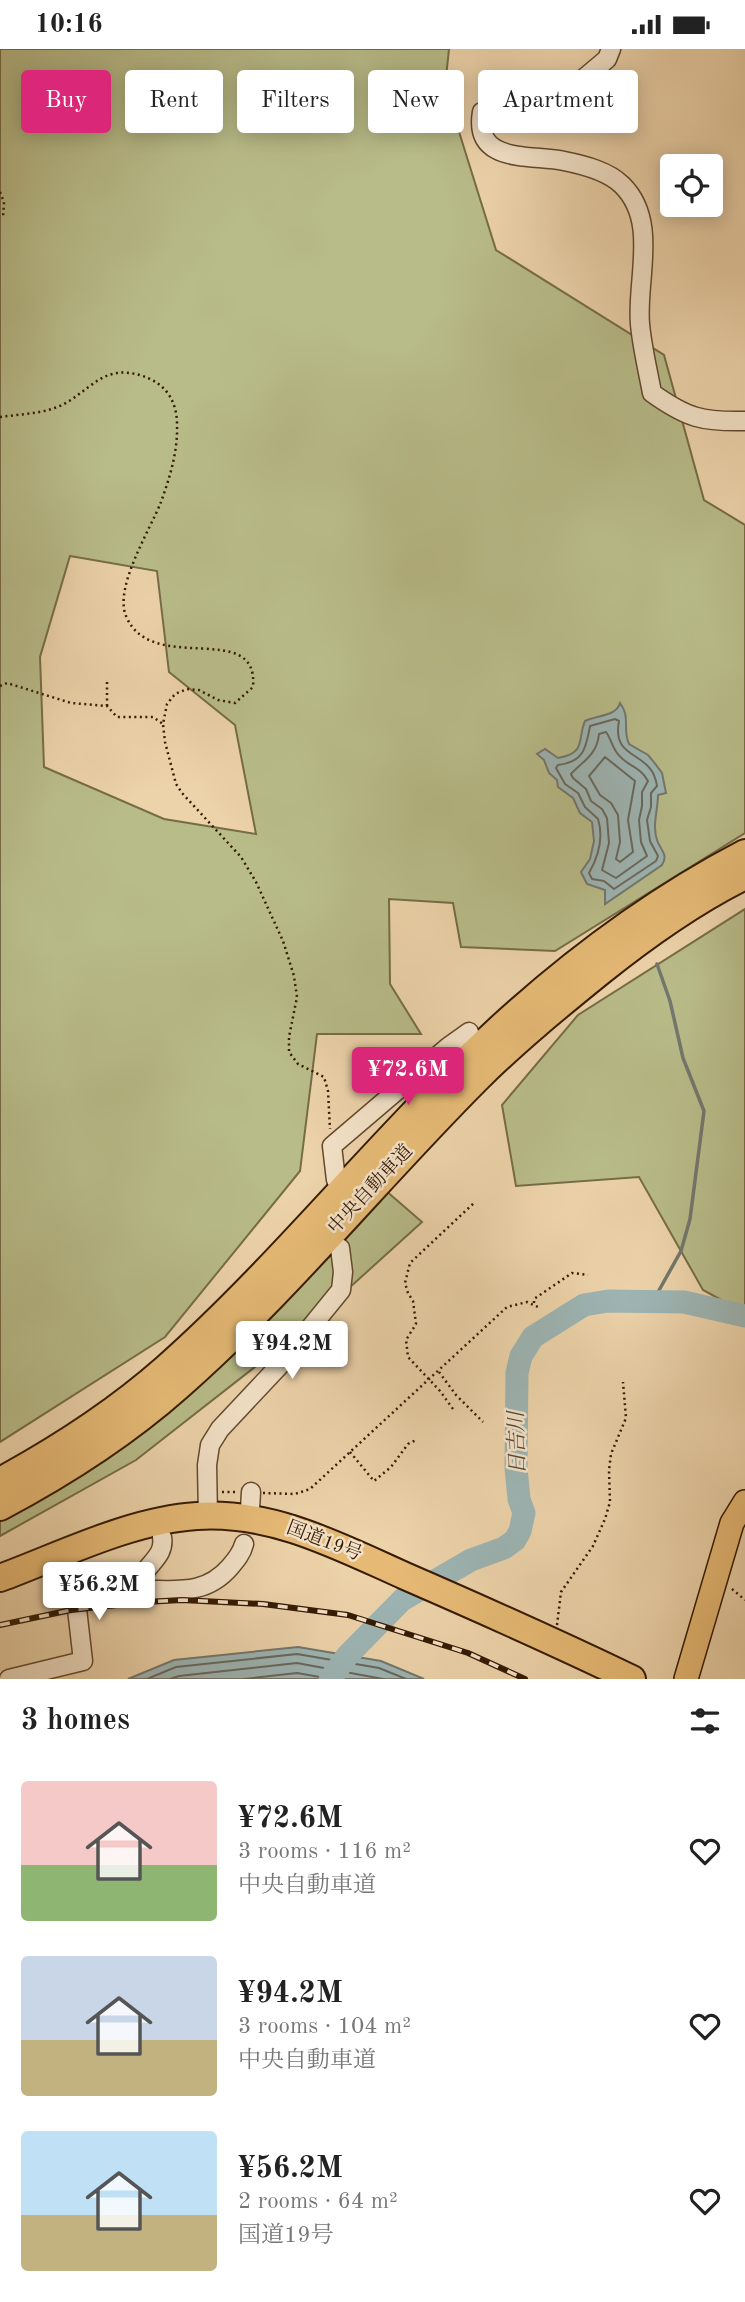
<!DOCTYPE html>
<html lang="en">
<head>
<meta charset="utf-8">
<style>
  :root { --surface:#fff; --page:#f2f2f2; --text:#222; --muted:#767676; --accent:#db2777 }
  body { margin:0; font-family:"Old Standard TT","Noto Serif JP",serif; background:var(--page); color:var(--text); height:100vh; display:flex; flex-direction:column; font-size:26px; white-space:nowrap }
  * { box-sizing:border-box; margin:0 }
  p { font-size:23px; color:var(--muted) }
  .icon { flex:none; width:38px; height:38px; fill:none; stroke:currentColor; stroke-width:2; stroke-linecap:round; stroke-linejoin:round }
  .map { position:relative; height:1630px; overflow:hidden }
  .details { display:flex; flex-direction:column; background:var(--surface); flex:1 }
  .details>* { flex:none }
  .top-card { position:absolute; left:21px; top:21px; width:704px; height:63px; display:flex; gap:14px }
  .tools { position:absolute; left:660px; top:105px; display:grid; gap:14px }
  .tools a { display:grid; place-items:center; width:63px; height:63px; border-radius:7px; background:var(--surface); box-shadow:0 4px 18px #0003; font-size:35px }
  .price { position:absolute; translate:-50% -60px; padding:0 16px; border-radius:7px; background:#fff; color:#222; font-size:23px; line-height:46px; filter:drop-shadow(0 2px 4px #0008) }
  .price::after { content:''; position:absolute; left:50%; top:42px; width:21px; height:16px; margin-left:-10px; background:inherit; clip-path:polygon(0 0,100% 0,50% 100%) }
  .price.on { background:var(--accent); color:#fff }
  ul { padding:0; list-style:none }
  li { display:flex; align-items:center; gap:21px; height:175px; padding:0 21px }
  li span { display:grid; place-items:center; flex:none; width:196px; height:140px; border-radius:7px; color:#555 }
  li>.icon { margin-inline-start:auto }
  span .icon { width:84px; height:84px; fill:#fffc; stroke-width:1 }
  li b { font-size:30px }
  h2 { display:flex; justify-content:space-between; align-items:center; height:84px; padding:0 21px; font-size:30px }
  .tag { padding:0 24px; border-radius:7px; background:var(--surface); box-shadow:0 4px 18px #0003; font-size:24px; line-height:63px }
  .tag.on { background:var(--accent); color:#fff }
  .status { display:flex; justify-content:space-between; align-items:center; height:49px; padding:0 35px; background:var(--surface); direction:ltr }
  .status svg { height:19px; fill:currentColor }
  .map>svg:first-child { display:block }
  .green { fill:#b8bc89; stroke:#766c46; stroke-width:2; fill-rule:evenodd }
  .water { fill:#9db5b4; stroke:#73776e; stroke-width:2 }
  .lines { fill:none; stroke-linecap:round; stroke-linejoin:round }
  .shore { stroke:#69685c; stroke-width:2 }
  .stream { stroke:#73776e; stroke-width:3.5 }
  .river { stroke:#9db5b4; stroke-width:23 }
  .minor-casing { stroke:#63492e; stroke-width:21 }
  .major-casing { stroke:#351b04; stroke-width:26 }
  .highway-casing { stroke:#351b04; stroke-width:30 }
  .path { stroke:#351b04; stroke-width:2.5; stroke-dasharray:2 3.5; stroke-linecap:butt }
  .minor { stroke:#f3e2c8; stroke-width:18 }
  .major { stroke:#e6ba75; stroke-width:23 }
  .highway { stroke:#e6ba75; stroke-width:26 }
  .rail-casing { stroke:#351b04; stroke-width:6 }
  .rail { stroke:#f3e2c8; stroke-width:3.5; stroke-dasharray:10; stroke-linecap:butt }
  .labels { text-anchor:middle; dominant-baseline:central; stroke-width:5; stroke-linejoin:round; paint-order:stroke }
  .street-label { font-size:19px; fill:#351b04; stroke:#f3e2c8 }
  .water-label { font-size:21px; font-style:italic; fill:#544939; stroke:#f3e2c8 }
</style>
</head>
<body>
<div class="status"><b>10:16</b><svg viewBox="0 0 49 12"><path d="M0 12V9h3v3zM5 12V6h3v6zM10 12V3h3v9zM15 12V0h3v12zM26 1h20v11H26zM47 4h2v5h-2z"/></svg></div>
<div class="map">
<svg width="745" height="1630" viewBox="0 0 745 1630">
  <rect width="100%" height="100%" fill="#edd3aa"/>
  <filter id="stains"><feTurbulence type="fractalNoise" baseFrequency=".00286" numOctaves="4"/><feColorMatrix values="0 0 0 0 .2 0 0 0 0 .09 0 0 0 0 .02 0 0 0 .5 -.17"/></filter>
  <radialGradient id="worn" r=".72"><stop offset=".6" stop-color="#630" stop-opacity="0"/><stop offset="1" stop-color="#630" stop-opacity=".3"/></radialGradient>
  <g class="green">
    <path d="M0,0H449L445,38L496,201L664,306L704,451L745,476V784L555,902L461,898L453,854L389,850L390,935L421,985H317L300,1122L165,1288L0,1393ZM70,507L157,522L169,623L235,676L256,785L164,770L44,718L40,608Z"/>
    <path d="M745,860V1264L703,1241L639,1128L516,1137L502,1056L578,966Z"/>
    <path d="M385,1141L422,1173L306,1278L136,1411L0,1487V1468Z"/>
  </g>
  <g class="water">
    <path d="M620,654C631,668 622,680 629,695L648,706L653,712L662,724L666,744L658,746C658,761 652,776 657,791C660,801 669,805 662,816L605,855V841L587,835L581,823L590,810L594,792L592,773L580,764L573,749L558,738L557,731L549,724L544,711L537,705L545,700L558,709C587,704 577,690 585,672C596,666 616,668 620,654Z"/>
    <path d="M298,1598L381,1612L424,1630H128L174,1611Z"/>
  </g>
  <g class="lines">
    <g class="shore">
      <path d="M615,670L619,672C611,713 652,700 657,737L651,744V758L647,771L650,792L658,807L656,812L614,840L604,832L592,830L589,824C598,808 604,789 598,770L585,758L578,744L565,735L556,719L558,716C584,713 586,699 590,677Z"/>
      <path d="M606,683C610,688 612,697 617,704C626,717 640,717 648,732L642,743V757L639,771L641,793L647,807L616,829L602,821L609,794L607,769L602,760L591,752L586,740L573,729L571,725C583,712 597,706 599,685Z"/>
      <path d="M605,708L635,732L628,771L633,803L620,813L616,810L620,793L618,766L611,754L600,746L589,727Z"/>
      <path d="M147,1630L176,1618L297,1605L379,1619L406,1630"/>
      <path d="M170,1630L179,1627L297,1614L383,1630"/>
      <path d="M244,1630L297,1624L331,1630"/>
    </g>
    <path class="stream" d="M653,1252L681,1202L690,1170L704,1062L683,1009L670,952L657,915"/>
    <path class="river" d="M330,1630L348,1606L402,1551L471,1511L504,1499L515,1491L520,1482L524,1464L519,1450L516,1419L517,1324L521,1307L533,1288L584,1256L608,1252L684,1253L745,1267"/>
    <defs>
      <g id="minor">
        <path d="M611,0L607,10L582,31L482,63C473,116 532,105 564,112C584,116 608,122 622,136C659,172 636,231 640,275C642,298 648,322 652,344C687,369 702,373 745,372"/>
        <path d="M336,1131L332,1097L448,998L469,983"/>
        <path d="M250,1460L251,1443"/>
        <path d="M208,1467L207,1416L210,1396L220,1380L280,1316L341,1241L343,1223L340,1199"/>
        <path d="M138,1541C174,1540 204,1548 230,1518C236,1511 242,1504 244,1495"/>
        <path d="M9,1630L83,1612L77,1560L79,1550L138,1541C140,1516 166,1511 162,1488"/>
      </g>
      <path id="major" d="M686,1630L732,1474L745,1453"/>
      <g id="highway">
        <path d="M0,1432C59,1400 116,1363 166,1319C264,1232 347,1131 439,1038C528,947 632,863 745,804"/>
        <path d="M0,1458C64,1424 125,1385 179,1337C286,1243 376,1131 477,1030C515,992 558,957 600,923C645,887 694,852 745,827"/>
        <path d="M0,1529C62,1506 131,1471 197,1467C272,1462 338,1497 405,1527C481,1560 557,1594 632,1630"/>
      </g>
    </defs>
    <use href="#minor" class="minor-casing"/>
    <use href="#major" class="major-casing"/>
    <use href="#highway" class="highway-casing"/>
    <g class="path">
      <path d="M0,143L4,153L3,169"/>
      <path d="M0,368C21,365 43,365 62,356C81,347 96,327 117,324C130,322 147,327 157,334C171,343 177,359 177,375C178,402 170,428 161,453C150,481 114,538 126,567C151,628 259,569 253,638L235,654L218,651L199,641L187,640L175,645L167,655L163,675L165,693L176,735L182,744L241,808L256,833L283,892L294,927L297,948L289,988V1003L298,1015L324,1028L328,1042L330,1080"/>
      <path d="M0,637L7,634L71,654L107,657L117,668H153L163,675"/>
      <path d="M107,657V630"/>
      <path d="M534,1254V1250L572,1224L588,1226"/>
      <path d="M439,1323L456,1346L483,1373"/>
      <path d="M453,1360L440,1342L408,1308L406,1291L416,1275L413,1252L408,1244L405,1234L410,1214L475,1153"/>
      <path d="M350,1403L374,1432L391,1418L408,1395L416,1391"/>
      <path d="M222,1443H236"/>
      <path d="M263,1444L295,1445L310,1440L507,1258L527,1253L540,1259"/>
      <path d="M732,1540L745,1551"/>
      <path d="M557,1576L561,1543L593,1497L605,1470L610,1453L609,1421L611,1405L626,1369L623,1333"/>
    </g>
    <use href="#minor" class="minor"/>
    <use href="#major" class="major"/>
    <use href="#highway" class="highway"/>
    <defs>
      <path id="rail" d="M0,1576L71,1561L145,1553L182,1551L263,1555L348,1566L468,1604L525,1630"/>
    </defs>
    <use href="#rail" class="rail-casing"/>
    <use href="#rail" class="rail"/>
  </g>
  <g class="labels">
    <g class="street-label">
      <text transform="translate(371 1141) rotate(-47)">中央自動車道</text>
      <text transform="translate(324 1493) rotate(21)">国道19号</text>
    </g>
    <g class="water-label">
      <text transform="translate(518 1394) rotate(-92)">日吉川</text>
    </g>
  </g>
  <rect width="100%" height="100%" filter="url(#stains)"/>
  <rect width="100%" height="100%" fill="url(#worn)"/>
</svg>
<div class="tools">
<a><svg class="icon" aria-label="locate" viewBox="0 0 24 24"><circle cx="12" cy="12" r="6"/><path d="M12 2v4M12 18v4M2 12h4M18 12h4"/></svg></a>
</div>
<b class="price on" style="left:408px;top:1058px">¥72.6M</b>
<b class="price" style="left:292px;top:1332px">¥94.2M</b>
<b class="price" style="left:99px;top:1573px">¥56.2M</b>
<div class="top-card">
<a class="tag on">Buy</a>
<a class="tag">Rent</a>
<a class="tag">Filters</a>
<a class="tag">New</a>
<a class="tag">Apartment</a>
</div>
</div>
<section class="details">
<h2>3 homes<svg class="icon" aria-label="filters" viewBox="0 0 24 24"><path d="M4 7h16M4 17h16"/><circle cx="9" cy="7" r="2"/><circle cx="15" cy="17" r="2"/></svg></h2>
<ul>
<li><span style="background:linear-gradient(#f6c9c9 60%,#8fb573 0)"><svg class="icon" aria-label="home" viewBox="0 0 24 24"><path d="M3 11l9-7 9 7M6 9v11h12V9"/></svg></span><div><b>¥72.6M</b><p>3 rooms · 116 m²</p><p>中央自動車道</p></div><svg class="icon" aria-label="heart" viewBox="0 0 24 24"><path d="M12 20l-8-8c-3-5 5-10 8-4 3-6 11-1 8 4z"/></svg></li>
<li><span style="background:linear-gradient(#c9d6e8 60%,#c2b280 0)"><svg class="icon" aria-label="home" viewBox="0 0 24 24"><path d="M3 11l9-7 9 7M6 9v11h12V9"/></svg></span><div><b>¥94.2M</b><p>3 rooms · 104 m²</p><p>中央自動車道</p></div><svg class="icon" aria-label="heart" viewBox="0 0 24 24"><path d="M12 20l-8-8c-3-5 5-10 8-4 3-6 11-1 8 4z"/></svg></li>
<li><span style="background:linear-gradient(#bfe0f5 60%,#c2b280 0)"><svg class="icon" aria-label="home" viewBox="0 0 24 24"><path d="M3 11l9-7 9 7M6 9v11h12V9"/></svg></span><div><b>¥56.2M</b><p>2 rooms · 64 m²</p><p>国道19号</p></div><svg class="icon" aria-label="heart" viewBox="0 0 24 24"><path d="M12 20l-8-8c-3-5 5-10 8-4 3-6 11-1 8 4z"/></svg></li>
</ul>
</section>
</body>
</html>
